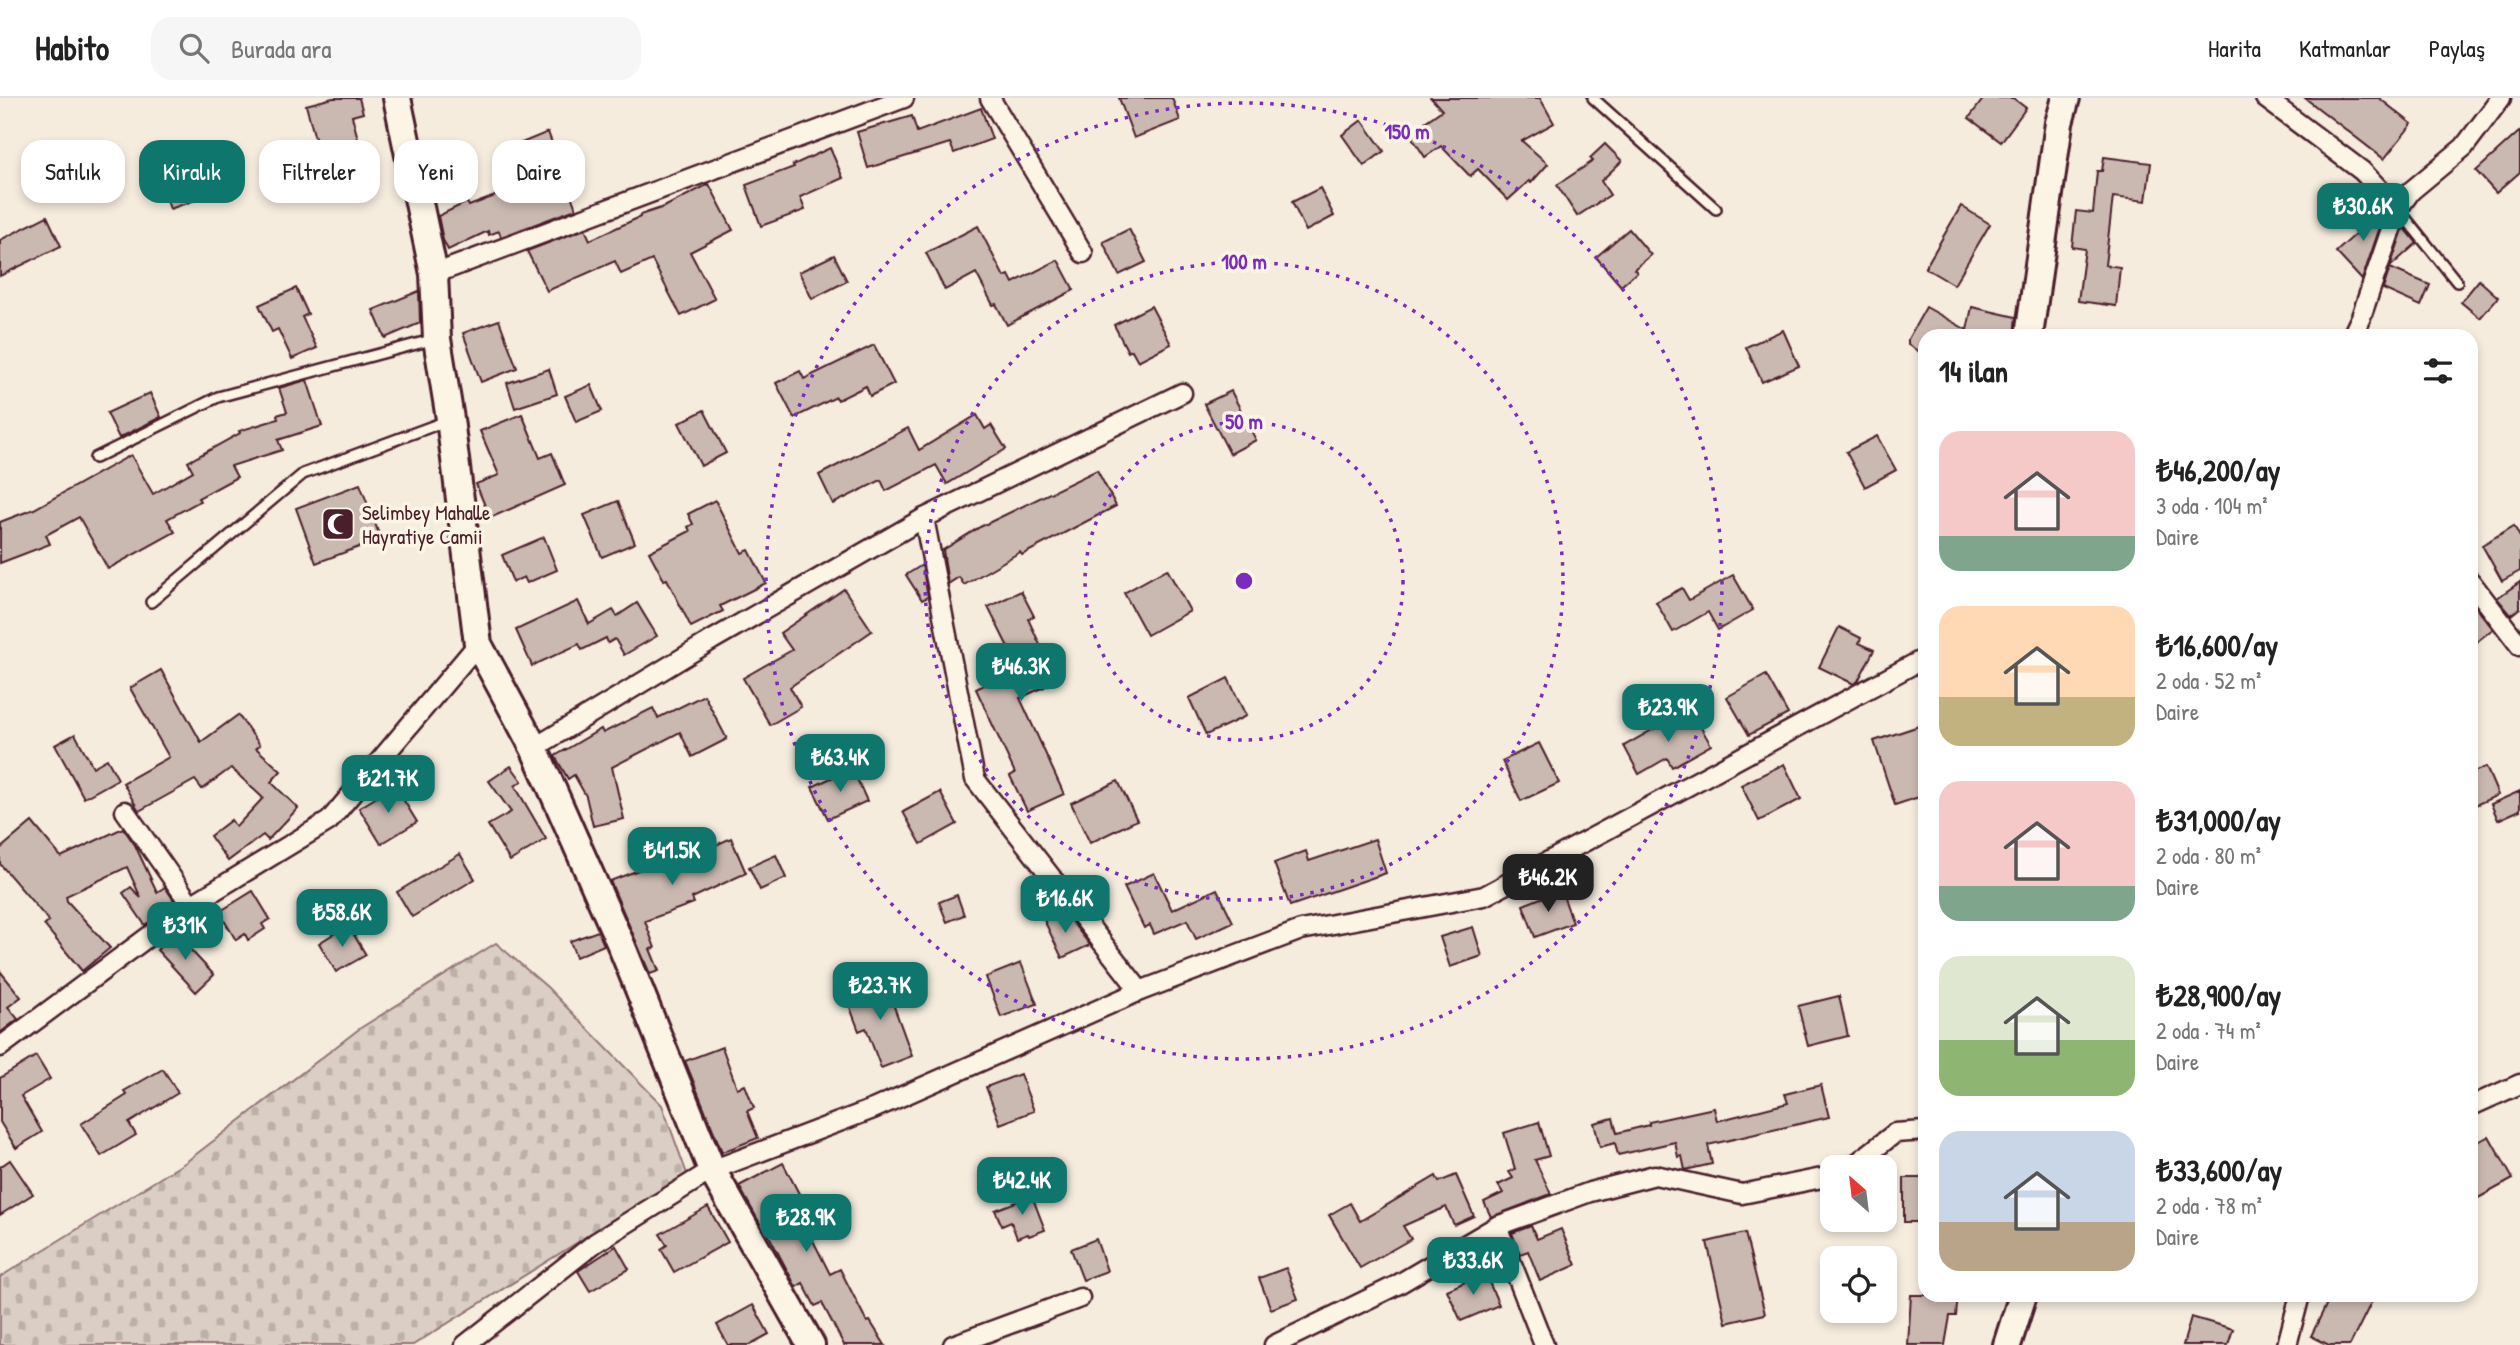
<!DOCTYPE html>
<html lang="tr">
<head>
<meta charset="utf-8">
<style>
  :root { --surface:#fff; --page:#f6f6f6; --text:#222; --muted:#767676; --line:#e0e0e0; --accent:#0f766e }
  body { margin:0; font-family:"Patrick Hand",sans-serif; background:var(--page); color:var(--text); height:100vh; display:flex; flex-direction:column; font-size:26px; white-space:nowrap }
  * { box-sizing:border-box; margin:0 }
  p { font-size:23px; color:var(--muted) }
  .icon { flex:none; width:38px; height:38px; fill:none; stroke:currentColor; stroke-width:2; stroke-linecap:round; stroke-linejoin:round }
  .map { position:relative; flex:1; overflow:hidden }
  .panel { position:absolute; left:1918px; top:231px; width:560px; height:973px; display:flex; flex-direction:column; background:var(--surface); border-radius:21px; box-shadow:0 4px 10px #0003 }
  .panel>* { flex:none }
  .hud { position:absolute; left:21px; top:42px; width:665px; height:63px; display:flex; gap:14px }
  .needle { width:46px; rotate:332deg }
  .tools { position:absolute; left:1820px; top:1057px; display:grid; gap:14px }
  .tools a { display:grid; place-items:center; width:77px; height:77px; border-radius:14px; background:var(--surface); box-shadow:0 4px 10px #0003; font-size:35px }
  .price { position:absolute; translate:-50% -60px; padding:0 16px; border-radius:14px; background:var(--accent); color:#fff; font-size:23px; line-height:46px; filter:drop-shadow(0 2px 4px #0008) }
  .price::after { content:''; position:absolute; left:50%; top:42px; width:21px; height:16px; margin-left:-10px; background:inherit; clip-path:polygon(0 0,100% 0,50% 100%) }
  .price.current { background:#222; color:#fff }
  ul { padding:0; list-style:none }
  li { display:flex; align-items:center; gap:21px; height:175px; padding:0 21px }
  li span { display:grid; place-items:center; flex:none; width:196px; height:140px; border-radius:21px; color:#555 }
  li>.icon { margin-inline-start:auto }
  span .icon { width:84px; height:84px; fill:#fffc; stroke-width:1 }
  li b { font-size:30px }
  h2 { display:flex; justify-content:space-between; align-items:center; height:84px; padding:0 21px; font-size:30px }
  .tag { padding:0 24px; border-radius:21px; background:var(--surface); box-shadow:0 4px 10px #0003; font-size:24px; line-height:63px }
  .tag.current { background:var(--accent); color:#fff }
  header { display:flex; align-items:center; gap:42px; box-sizing:border-box; height:98px; padding:0 35px; background:var(--surface); border-bottom:2px solid var(--line) }
  header strong { font-size:33px }
  nav { display:flex; gap:38px; margin-inline-start:auto; font-size:24px }
  .search { width:490px; height:63px; background:var(--page); display:flex; align-items:center; gap:18px; box-sizing:border-box; padding:0 24px; border-radius:21px; color:var(--muted); font-size:26px }
  .map>svg:first-child { display:block }
  .cemetery { fill:url(#cemetery-stones); stroke:#927678; stroke-width:2 }
  .building { fill:#cab9b1; stroke:#4a1f2b; stroke-width:2 }
  .lines { fill:none; stroke-linecap:round; stroke-linejoin:round }
  .lane-casing { stroke:#4a1f2b; stroke-width:14 }
  .street-casing { stroke:#4a1f2b; stroke-width:23 }
  .secondary-casing { stroke:#4a1f2b; stroke-width:32 }
  .lane { stroke:#fcf5e5; stroke-width:9 }
  .street { stroke:#fcf5e5; stroke-width:18 }
  .secondary { stroke:#fcf5e5; stroke-width:26 }
  .ring { fill:none; stroke:#7b2cbf; stroke-width:3.5; stroke-dasharray:3.5 7 }
  .labels { text-anchor:middle; dominant-baseline:central; stroke-width:7; stroke-linejoin:round; paint-order:stroke }
  .poi-label { font-size:21px; fill:#4a1f2b; stroke:#fcf5e5; text-anchor:start }
  .centre { fill:#7b2cbf; stroke:#fcf5e5; stroke-width:3.5 }
  .ring-label { font-size:21px; text-anchor:middle; font-weight:bold; fill:#7b2cbf; stroke:#fcf5e5; stroke-width:7; stroke-linejoin:round; paint-order:stroke }
</style>
</head>
<body>
<header>
<strong>Habito</strong>
<div class="search"><svg class="icon" aria-label="search" viewBox="0 0 24 24"><circle cx="10" cy="10" r="6"/><path d="M15 15l6 6"/></svg>Burada ara</div>
<nav><a>Harita</a><a>Katmanlar</a><a>Paylaş</a></nav>
</header>
<div class="map">
<svg width="2520" height="1247" viewBox="0 0 2520 1247">
  <defs>
    <pattern id="cemetery-stones" width="16" height="16" patternUnits="userSpaceOnUse" patternTransform="scale(1.75)"><rect width="16" height="16" fill="#dbcec4"/><path d="M2 7V4a2 2 0 0 1 4 0v3zM10 15v-3a2 2 0 0 1 4 0v3z" fill="#bdb0a9"/></pattern>
  </defs>
  <rect width="100%" height="100%" fill="#f5ecde"/>
  <filter id="ink" filterUnits="userSpaceOnUse"><feTurbulence type="fractalNoise" baseFrequency=".0143" numOctaves="2"/><feDisplacementMap in="SourceGraphic" scale="14" xChannelSelector="R" yChannelSelector="G"/><feConvolveMatrix kernelMatrix="1 2 1 2 8 2 1 2 1" color-interpolation-filters="sRGB"/></filter>
  <g filter="url(#ink)">
    <path class="cemetery" d="M496,845L547,889L662,1007L687,1076L413,1247H0V1179L186,1064L359,931Z"/>
    <g class="building">
      <path d="M333,0H359L363,15L352,18L358,41L318,52L306,7Z"/>
      <path d="M1119,0H1172L1180,22L1134,40Z"/>
      <path d="M1431,0H1540L1554,25L1522,43L1548,66L1531,85L1529,83L1508,102L1478,71L1470,78L1441,48L1425,59L1409,35L1442,12Z"/>
      <path d="M1984,0H2013L2026,10L2001,44L1969,20Z"/>
      <path d="M2305,0H2379L2412,26L2384,61Z"/>
      <path d="M981,10L992,41L954,55L950,45L868,70L857,34L912,18L917,34Z"/>
      <path d="M1362,22L1384,53L1364,68L1342,37Z"/>
      <path d="M2520,33V74L2496,95L2476,73Z"/>
      <path d="M548,34L576,111L501,139L499,133L489,137L488,133L448,152L443,142L438,118L467,104L469,108L516,90L502,53Z"/>
      <path d="M1605,46L1622,63L1601,83L1610,97L1577,118L1557,87L1593,63L1590,60Z"/>
      <path d="M830,50L843,80L800,99L805,112L761,128L746,87L794,69L793,67Z"/>
      <path d="M2104,59L2151,65L2146,103L2113,99L2105,167L2120,169L2116,208L2078,203L2085,151L2072,149L2076,113L2093,115L2097,73H2102Z"/>
      <path d="M204,61L216,95L170,111L158,77Z"/>
      <path d="M709,86L733,132L690,154L715,201L681,218L652,162L621,176L615,163L547,193L527,153L585,131L590,142L640,119V117L664,109Z"/>
      <path d="M1320,90L1334,118L1306,133L1292,104Z"/>
      <path d="M2379,107L2385,114L2362,182L2336,154L2368,125L2364,121Z"/>
      <path d="M1961,108L1990,126L1954,187L1925,170Z"/>
      <path d="M47,118L61,148L0,178V142Z"/>
      <path d="M978,128L1004,179L1009,177L1013,185L1058,162L1074,192L1007,227L996,206L993,207L976,175L945,192L926,155Z"/>
      <path d="M2404,129L2417,145L2390,169Z"/>
      <path d="M1129,131L1146,164L1119,177L1103,144Z"/>
      <path d="M1629,131L1651,157L1634,171L1637,174L1621,188L1596,159Z"/>
      <path d="M834,157L847,183L812,201L799,174Z"/>
      <path d="M2390,170L2430,187L2421,208L2383,191Z"/>
      <path d="M2479,182L2498,199L2480,220L2461,204Z"/>
      <path d="M296,190L308,216L302,219L317,250L292,261L278,231L272,234L259,207Z"/>
      <path d="M419,193L420,225L385,240L373,212Z"/>
      <path d="M1151,208L1171,246L1138,263L1132,252L1128,254L1114,227Z"/>
      <path d="M1926,209L1967,232L1972,209L2016,219L2014,238H1925V257L1908,247V241Z"/>
      <path d="M499,222L517,270L481,284L463,235Z"/>
      <path d="M1783,232L1799,268L1762,284L1746,249Z"/>
      <path d="M874,247L894,286L870,298L866,288L838,302L836,299L794,320L776,285L800,273L804,281Z"/>
      <path d="M549,271L557,296L515,310L507,285Z"/>
      <path d="M307,282L322,328L278,342L282,352L231,368L237,379L198,400L200,403L167,421L175,434L108,471L79,419L46,437L50,446L0,465V424L34,411L131,357L153,396L193,373L188,364L240,335L239,333L278,321L277,317L287,314L279,290Z"/>
      <path d="M591,287L602,313L576,324L565,298Z"/>
      <path d="M1231,293L1256,342L1230,356L1204,306Z"/>
      <path d="M150,295L161,319L119,340L107,315Z"/>
      <path d="M704,312L726,355L701,368L679,325Z"/>
      <path d="M522,316L540,360L552,355L565,387L490,420L476,386L499,377L480,333Z"/>
      <path d="M977,317L985,331L991,327L1006,351L947,386L936,367L886,393L881,382L833,406L819,377L908,330L919,352Z"/>
      <path d="M1877,338L1896,372L1865,389L1846,354Z"/>
      <path d="M1097,372L1116,408L1022,457L1020,454L964,487L959,479L948,486L943,452L980,429Z"/>
      <path d="M360,386L381,441L316,465L296,410Z"/>
      <path d="M715,402L742,455L749,452L766,485L720,508L723,513L691,529L667,481L664,482L649,454L690,433L688,429L693,426L688,416Z"/>
      <path d="M618,403L635,445L602,459L584,417Z"/>
      <path d="M2514,428L2520,439V473L2502,483L2482,447Z"/>
      <path d="M544,439L557,472L527,485L524,479L513,484L502,457Z"/>
      <path d="M922,467L928,499L922,502L906,477Z"/>
      <path d="M1167,471L1190,513L1147,537L1124,495Z"/>
      <path d="M1733,477L1753,512L1718,532L1708,514L1673,534L1656,504L1682,490L1689,502Z"/>
      <path d="M2520,484V510L2511,517L2497,500Z"/>
      <path d="M844,491L872,533L790,589L801,609L770,627L743,580L792,552L780,535Z"/>
      <path d="M1021,493L1034,518L1028,521L1057,583L1020,600L1064,696L1027,713L1010,678L1015,675L976,591L1017,571L1013,562L1014,561L988,509Z"/>
      <path d="M578,503L589,526L613,512L617,518L637,505L657,538L624,557L615,541L608,545L606,540L582,552L579,546L532,568L516,532Z"/>
      <path d="M2471,503L2493,531L2471,548Z"/>
      <path d="M1839,529L1861,540L1859,545L1874,552L1858,583L1854,586L1819,569Z"/>
      <path d="M161,572L201,644L238,617L260,647L256,650L281,673L271,684L298,710L268,742L263,737L228,763L210,738L231,722L236,729L263,700L231,670L202,691L195,682L139,713L123,685L169,659L130,590Z"/>
      <path d="M1766,577L1788,616L1749,637L1727,599Z"/>
      <path d="M1228,580L1246,618L1206,637L1189,600Z"/>
      <path d="M704,597L727,641L692,659L680,634L612,669L624,721L593,728L586,698L574,677L568,681L555,658L601,631L603,635L653,610L658,620Z"/>
      <path d="M1692,614L1711,647L1672,669L1667,660L1639,676L1624,648L1675,619L1678,623Z"/>
      <path d="M1925,626V697L1895,707L1874,643Z"/>
      <path d="M75,636L93,669L107,661L118,681L84,700L55,647Z"/>
      <path d="M1539,645L1559,685L1521,703L1502,663Z"/>
      <path d="M1784,666L1801,701L1759,723L1741,687Z"/>
      <path d="M511,668L522,683L515,688L546,741L510,763L488,727L511,714L489,683Z"/>
      <path d="M2486,669L2498,697L2471,709V675Z"/>
      <path d="M852,670L867,703L828,721L812,689Z"/>
      <path d="M1118,683L1137,722L1090,745L1071,705Z"/>
      <path d="M395,688L417,724L381,746L359,710Z"/>
      <path d="M2520,693V712L2498,722L2491,706Z"/>
      <path d="M940,694L957,726L921,746L903,714Z"/>
      <path d="M32,724L61,759L123,730L135,747L157,794L165,789L175,804L145,827L123,795L131,789L141,800L127,769L66,798L67,803L110,850L82,873L44,827L49,823L0,766V751Z"/>
      <path d="M731,740L746,775L692,800L694,805L645,823L655,850L650,851L659,873L650,876L610,783L649,768L645,760L672,746L681,763Z"/>
      <path d="M1375,741L1386,775L1290,808L1274,765L1306,753L1309,763Z"/>
      <path d="M460,756L475,781L412,819L397,794Z"/>
      <path d="M776,757L786,780L760,792L749,769Z"/>
      <path d="M1154,775L1172,812L1217,791L1233,824L1196,841L1187,822L1154,836L1150,827L1144,830L1124,789Z"/>
      <path d="M1561,792L1573,825L1535,839L1523,807Z"/>
      <path d="M253,793L270,821L262,826L265,831L248,842L245,836L236,842L219,814Z"/>
      <path d="M957,797L964,817L947,824L939,804Z"/>
      <path d="M1063,813L1090,847L1062,860L1044,822Z"/>
      <path d="M348,827L366,857L336,874L319,845Z"/>
      <path d="M1473,829L1482,858L1450,869L1440,839Z"/>
      <path d="M598,833L604,847L576,859L570,843Z"/>
      <path d="M174,834L214,877L196,894L157,852L160,849L158,846Z"/>
      <path d="M1021,865L1037,906L1001,919L986,879Z"/>
      <path d="M0,873L21,899L8,909L18,921L0,935Z"/>
      <path d="M884,881L912,958L881,970L866,930L859,933L845,896Z"/>
      <path d="M1839,898L1848,938L1808,948L1798,908Z"/>
      <path d="M722,949L737,990L745,987L754,1010L747,1013L758,1040L722,1054L685,963Z"/>
      <path d="M36,958L50,981L21,998L42,1034L16,1050L0,1024V980Z"/>
      <path d="M163,971L178,995L129,1025L136,1037L101,1058L81,1026L127,997L124,993Z"/>
      <path d="M1020,976L1034,1013L1000,1026L986,989Z"/>
      <path d="M1821,987L1829,1019L1708,1047L1712,1066L1685,1072L1682,1058L1678,1059L1675,1044L1618,1057L1615,1045L1600,1049L1594,1025L1613,1020L1617,1035L1649,1027V1024L1714,1010L1717,1023L1788,1005L1785,996Z"/>
      <path d="M1539,1024L1549,1058L1535,1062L1551,1096L1491,1119L1484,1104L1503,1095L1498,1087L1513,1080L1509,1074L1515,1071L1504,1035Z"/>
      <path d="M2489,1038L2513,1081L2471,1104V1048Z"/>
      <path d="M10,1062L33,1096L0,1117V1069Z"/>
      <path d="M783,1065L806,1109L798,1113L830,1176L840,1171L867,1224L870,1223L885,1247H844L822,1205L815,1208L803,1185L796,1189L765,1130L763,1131L739,1088Z"/>
      <path d="M1456,1077L1474,1118L1454,1127L1446,1109L1403,1128L1411,1141L1360,1170L1329,1117L1350,1105L1360,1123L1436,1078L1439,1084Z"/>
      <rect x="1904" y="1080" width="21" height="44"/>
      <path d="M1032,1098L1045,1132L1029,1138L1028,1136L1017,1140L1011,1124L1002,1128L995,1112Z"/>
      <path d="M708,1109L728,1144L674,1174L661,1151L667,1147L660,1136Z"/>
      <path d="M1531,1128L1537,1141L1561,1131L1576,1167L1540,1183L1528,1153L1520,1156L1512,1135Z"/>
      <path d="M1745,1135L1765,1216L1726,1225L1707,1144Z"/>
      <path d="M1096,1141L1107,1173L1083,1182L1071,1151Z"/>
      <path d="M616,1148L629,1171L590,1193L578,1173Z"/>
      <path d="M1493,1150L1500,1166L1473,1177L1466,1162Z"/>
      <path d="M1286,1170L1298,1201L1271,1211L1259,1180Z"/>
      <path d="M1485,1175L1499,1207L1461,1223L1447,1192Z"/>
      <path d="M1911,1197H1958L1956,1218H1950L1945,1247H1908Z"/>
      <path d="M2331,1197H2375L2350,1247H2329L2311,1238Z"/>
      <path d="M753,1207L769,1236L749,1247H728L717,1227Z"/>
      <path d="M2191,1219L2233,1231L2228,1247H2183Z"/>
    </g>
    <g class="lines">
      <defs>
        <g id="lane">
          <path d="M1593,0L1716,111"/>
          <path d="M2399,112L2457,184"/>
          <path d="M95,360L218,299L435,241"/>
          <path d="M151,504L303,376L449,322"/>
        </g>
        <g id="street">
          <path d="M990,0L1083,155"/>
          <path d="M2265,0L2362,73L2398,111"/>
          <path d="M434,176L904,0"/>
          <path d="M2352,238L2361,219L2398,111L2411,93L2464,49L2501,0"/>
          <path d="M924,420L975,681L1140,893"/>
          <path d="M2471,484L2520,548"/>
          <path d="M534,650L712,542L924,420L1182,295"/>
          <path d="M125,713L191,807"/>
          <path d="M0,949L191,807L329,723L478,546"/>
          <path d="M2471,1008L2520,986"/>
          <path d="M1852,1069L1895,1035L1925,1033"/>
          <path d="M1497,1128L1544,1247"/>
          <path d="M465,1247L595,1145L712,1072L873,1011L1140,893L1301,832L1484,798L1925,560"/>
          <path d="M953,1247L1080,1200"/>
          <path d="M1274,1247L1397,1187L1497,1128L1590,1094L1655,1077L1742,1096L1832,1078"/>
          <path d="M2287,1247L2300,1197"/>
        </g>
        <g id="secondary">
          <path d="M397,0L434,176L437,241L450,321L478,546L534,650L622,849L712,1072L811,1247"/>
          <path d="M2029,238L2059,25L2066,0"/>
          <path d="M2007,1247L2023,1197"/>
        </g>
      </defs>
      <use href="#lane" class="lane-casing"/>
      <use href="#street" class="street-casing"/>
      <use href="#secondary" class="secondary-casing"/>
      <use href="#lane" class="lane"/>
      <use href="#street" class="street"/>
      <use href="#secondary" class="secondary"/>
    </g>
  </g>
  <g class="ring">
    <circle cx="1244" cy="483" r="159"/>
    <circle cx="1244" cy="483" r="319"/>
    <circle cx="1244" cy="483" r="478"/>
  </g>
  <defs>
    <symbol id="mosque-square" viewBox="-11 -11 22 22"><rect x="-9" y="-9" width="18" height="18" rx="4" fill="#4a1f2b" stroke="#fcf5e5"/><path d="M3.5-4.9A6 6 0 1 0 3.5 4.9A5 5 0 1 1 3.5-4.9Z" fill="#fff"/></symbol>
  </defs>
  <g fill-rule="evenodd">
    <use href="#mosque-square" x="319" y="407" width="38" height="38"/>
  </g>
  <g class="labels">
    <g class="poi-label">
      <text x="362" y="414">Selimbey Mahalle<tspan x="362" dy="24">Hayratiye Camii</tspan></text>
    </g>
  </g>
  <circle cx="1244" cy="483" r="10" class="centre"/>
  <g class="ring-label">
    <text x="1407" y="41">150 m</text>
    <text x="1244" y="171">100 m</text>
    <text x="1244" y="331">50 m</text>
  </g>
</svg>
<div class="tools">
<a><svg class="needle" viewBox="-14 -14 28 28"><path d="M0-13l5 13h-10z" fill="#e53935"/><path d="M0 13l5-13h-10z" fill="#767676"/></svg></a>
<a><svg class="icon" aria-label="locate" viewBox="0 0 24 24"><circle cx="12" cy="12" r="6"/><path d="M12 2v4M12 18v4M2 12h4M18 12h4"/></svg></a>
</div>
<b class="price" style="left:2363px;top:145px">₺30.6K</b>
<b class="price" style="left:1021px;top:605px">₺46.3K</b>
<b class="price" style="left:1668px;top:646px">₺23.9K</b>
<b class="price" style="left:840px;top:696px">₺63.4K</b>
<b class="price" style="left:388px;top:717px">₺21.7K</b>
<b class="price" style="left:672px;top:789px">₺41.5K</b>
<b class="price current" style="left:1548px;top:816px">₺46.2K</b>
<b class="price" style="left:1065px;top:837px">₺16.6K</b>
<b class="price" style="left:342px;top:851px">₺58.6K</b>
<b class="price" style="left:185px;top:864px">₺31K</b>
<b class="price" style="left:880px;top:924px">₺23.7K</b>
<b class="price" style="left:1022px;top:1119px">₺42.4K</b>
<b class="price" style="left:806px;top:1156px">₺28.9K</b>
<b class="price" style="left:1473px;top:1199px">₺33.6K</b>
<div class="hud">
<a class="tag">Satılık</a>
<a class="tag current">Kiralık</a>
<a class="tag">Filtreler</a>
<a class="tag">Yeni</a>
<a class="tag">Daire</a>
</div>
<section class="panel">
<h2>14 ilan<svg class="icon" aria-label="filters" viewBox="0 0 24 24"><path d="M4 7h16M4 17h16"/><circle cx="9" cy="7" r="2"/><circle cx="15" cy="17" r="2"/></svg></h2>
<ul>
<li><span style="background:linear-gradient(#f6c9c9 75%,#7fa58c 0)"><svg class="icon" aria-label="home" viewBox="0 0 24 24"><path d="M3 11l9-7 9 7M6 9v11h12V9"/></svg></span><div><b>₺46,200/ay</b><p>3 oda · 104 m²</p><p>Daire</p></div></li>
<li><span style="background:linear-gradient(#ffd9b3 65%,#c2b280 0)"><svg class="icon" aria-label="home" viewBox="0 0 24 24"><path d="M3 11l9-7 9 7M6 9v11h12V9"/></svg></span><div><b>₺16,600/ay</b><p>2 oda · 52 m²</p><p>Daire</p></div></li>
<li><span style="background:linear-gradient(#f6c9c9 75%,#7fa58c 0)"><svg class="icon" aria-label="home" viewBox="0 0 24 24"><path d="M3 11l9-7 9 7M6 9v11h12V9"/></svg></span><div><b>₺31,000/ay</b><p>2 oda · 80 m²</p><p>Daire</p></div></li>
<li><span style="background:linear-gradient(#dfe7d0 60%,#8fb573 0)"><svg class="icon" aria-label="home" viewBox="0 0 24 24"><path d="M3 11l9-7 9 7M6 9v11h12V9"/></svg></span><div><b>₺28,900/ay</b><p>2 oda · 74 m²</p><p>Daire</p></div></li>
<li><span style="background:linear-gradient(#c9d6e8 65%,#b9a48a 0)"><svg class="icon" aria-label="home" viewBox="0 0 24 24"><path d="M3 11l9-7 9 7M6 9v11h12V9"/></svg></span><div><b>₺33,600/ay</b><p>2 oda · 78 m²</p><p>Daire</p></div></li>
</ul>
</section>
</div>
</body>
</html>
